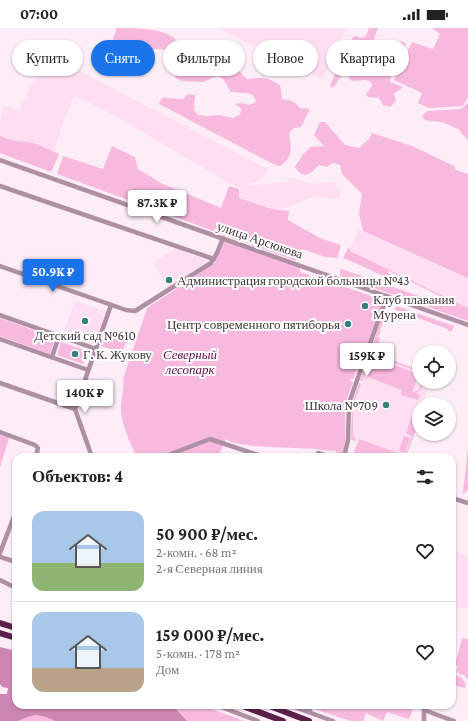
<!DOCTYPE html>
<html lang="ru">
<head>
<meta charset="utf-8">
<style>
  :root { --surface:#fff; --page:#f2f2f2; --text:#222; --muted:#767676; --line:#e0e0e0; --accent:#1a73e8 }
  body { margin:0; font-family:"Crimson Pro",serif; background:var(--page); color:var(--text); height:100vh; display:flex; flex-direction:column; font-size:15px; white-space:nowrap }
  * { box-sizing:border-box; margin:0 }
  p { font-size:13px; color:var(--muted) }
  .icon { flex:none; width:22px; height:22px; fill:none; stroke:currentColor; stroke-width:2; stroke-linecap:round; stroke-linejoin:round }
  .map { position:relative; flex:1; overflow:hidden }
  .panel { position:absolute; left:12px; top:425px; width:444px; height:256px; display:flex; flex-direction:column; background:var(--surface); border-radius:12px; box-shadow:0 1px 3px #0004 }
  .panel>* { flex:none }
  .top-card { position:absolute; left:12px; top:12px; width:444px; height:36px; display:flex; gap:8px }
  .tools { position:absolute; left:412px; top:317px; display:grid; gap:8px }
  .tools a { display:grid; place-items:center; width:44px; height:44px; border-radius:50%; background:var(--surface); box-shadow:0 1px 3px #0004; font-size:20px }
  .price { position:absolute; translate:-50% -34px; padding:0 9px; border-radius:4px; background:#fff; color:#222; font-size:13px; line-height:26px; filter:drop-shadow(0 1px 2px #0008) }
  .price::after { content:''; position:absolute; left:50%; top:24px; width:12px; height:9px; margin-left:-6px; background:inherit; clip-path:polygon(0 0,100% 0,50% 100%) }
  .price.selected { background:var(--accent); color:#fff }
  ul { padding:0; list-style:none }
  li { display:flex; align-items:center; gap:12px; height:100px; padding:0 20px }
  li+li { border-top:1px solid var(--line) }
  li span { display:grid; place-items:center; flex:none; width:112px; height:80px; border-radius:12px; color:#555 }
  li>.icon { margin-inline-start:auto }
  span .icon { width:48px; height:48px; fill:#fffc; stroke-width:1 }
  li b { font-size:17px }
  h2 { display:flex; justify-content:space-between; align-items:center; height:48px; padding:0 20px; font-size:17px }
  .tag { padding:0 14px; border-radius:18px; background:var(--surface); box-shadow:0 1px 3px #0004; font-size:14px; line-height:36px }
  .tag.selected { background:var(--accent); color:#fff }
  .status { display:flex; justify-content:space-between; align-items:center; height:28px; padding:0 20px; background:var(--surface); direction:ltr }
  .status svg { height:11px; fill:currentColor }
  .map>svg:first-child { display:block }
  .built { fill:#ffdef1 }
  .green { fill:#f8b9df }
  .water { fill:#cd86b2 }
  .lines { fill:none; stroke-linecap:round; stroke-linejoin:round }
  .minor { stroke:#af8fa2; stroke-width:4.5 }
  .highway { stroke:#5c1f49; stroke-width:6 }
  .poi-dot { fill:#377f7d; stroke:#fff; stroke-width:1.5 }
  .labels { text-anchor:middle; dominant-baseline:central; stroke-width:4; stroke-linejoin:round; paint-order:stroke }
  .street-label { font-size:13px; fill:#40363b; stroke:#fff }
  .poi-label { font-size:13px; fill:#40363b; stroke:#fff; text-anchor:start }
  .park-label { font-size:13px; font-style:italic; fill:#620c4a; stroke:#fff }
</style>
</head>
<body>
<div class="status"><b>07:00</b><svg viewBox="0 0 49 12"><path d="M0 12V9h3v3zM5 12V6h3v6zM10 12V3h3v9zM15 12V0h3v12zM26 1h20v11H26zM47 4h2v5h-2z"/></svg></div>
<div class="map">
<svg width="468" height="693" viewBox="0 0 468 693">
  <rect width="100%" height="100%" fill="#fdedf6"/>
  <g class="built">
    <path d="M218,0H346L323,51Z"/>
    <path d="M47,26L269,142L258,154L243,158L287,154L289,149L312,156L337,154L336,160L341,161L339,171L312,169L286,180L272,181L239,170L240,158L236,159L107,83L74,68L65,89L54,124L34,115L11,112L0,108V91L4,78L19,82Z"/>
    <path d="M359,202L468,250V280L349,223Z"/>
    <path d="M173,221H175L208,233L168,260L154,236L156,232L164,228L170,223L172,224Z"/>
    <path d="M75,273L106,283L94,317L63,306Z"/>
    <path d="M371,326L419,344V354H430L423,376H419V387L405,428L353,409V378Z"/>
    <path d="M456,524L468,527V580L463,579L452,581V539Z"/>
  </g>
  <g class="green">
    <path d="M115,0C132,0 165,0 175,11C177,14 177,17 177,20L171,25C167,23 163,21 158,21C146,22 148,27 138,16C130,16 124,18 116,16L113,10L116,3Z"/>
    <path d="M369,0H378C376,6 372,12 376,18L380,19L390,13L404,14L406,17L404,21L399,26V33L391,47L390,54L403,59L400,62L397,63L394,66L396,73L390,79L383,77L379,70L368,69L366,66L372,58L371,54C363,49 358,55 350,52L349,48L347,46C339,48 338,53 334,59H330L331,55L353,9L357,8L360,10C366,9 367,6 369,0Z"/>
    <path d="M432,0H468V69L463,78L429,80L418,75L422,65L394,52L412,14L433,21L440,6Z"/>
    <path d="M216,36C232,36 237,40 247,51C264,50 265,48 280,57L282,71C291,72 294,73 300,80L310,81L301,99L294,100L289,105C291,119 294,129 280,138L273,136L159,76L162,70C170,69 175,71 183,71L188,66L195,67L194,82L198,87L206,88L219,87L233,90L240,87L241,80L235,76L242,75L249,77L256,74L253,67L246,65L231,64L223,51L217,48L203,54L182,53L175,50L177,43C189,38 195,46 204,43C208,42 212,38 216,36Z"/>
    <path d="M468,75V112L461,105L460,102L442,94L428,93L424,91L422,88L427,83L461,81Z"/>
    <path d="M320,94H325L345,117L359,120L369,111L372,105L412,118L454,138L456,142L468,146V250L363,203L359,185L362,166L342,146L340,137L333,135L327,139L319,137C311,145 304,153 295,139L303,126L311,119L324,118L314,107Z"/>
    <path d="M0,108L11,112L34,115L59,126L51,144L0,125Z"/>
    <path d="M112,118L135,129L138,141L161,155L221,180L229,158L239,161V170L272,181L289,183L288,192L320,210L341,217L337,230L325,229L302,221L296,233L57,146L63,128L103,141Z"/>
    <path d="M224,213L300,239V244L309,247L311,251L327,253L383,272L366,323L361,330L353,351H351L350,353L353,354L345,376V414L342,429L337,428V425L335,423C328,423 322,422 316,421C300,420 235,420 226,411L218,429H136C131,415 122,398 121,383C120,372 125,362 123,351L147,280L215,235Z"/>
    <path d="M348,220L350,221V223L468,280V293L340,248V241H342L427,271L440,277L444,270L389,243L388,245L404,254V257C383,249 364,238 343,230Z"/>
    <path d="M396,278L454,298L452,303H448V301L415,289L412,292L406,289V286L395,282Z"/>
    <path d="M383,286L388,288V290L384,291L378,309L380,311L378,317L377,318L373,317Z"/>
    <path d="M0,290L55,310L50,326L0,308Z"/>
    <path d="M107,302L128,309L122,325L101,318Z"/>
    <path d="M61,314L88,323L83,336L57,327Z"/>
    <path d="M371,322L378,323L381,328L419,342V344L371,326L362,353H360Z"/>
    <path d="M378,331L419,346L412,364L419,362L422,354H423L422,361L416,365L420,367L418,372L401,367L402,362L370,350C364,342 368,333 378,331Z"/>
    <path d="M359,355L361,356L353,378V409L356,410V413L351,412L352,376Z"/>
    <path d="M412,387L418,389L419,387V394L407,426L414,429H400L398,425L405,428L412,408L406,405Z"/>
    <path d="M0,407L9,410L0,439Z"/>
    <path d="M404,408L410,410L405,425L399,423Z"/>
    <path d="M359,411L395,424V429H352Z"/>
    <path d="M468,419V462L462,467L463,465Z"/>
    <path d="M462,610L468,611V652L464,647L459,646V644L456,645L458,638L455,637Z"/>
    <path d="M453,646L461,649L466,656L465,660L452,657Z"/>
    <path d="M168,677H200L244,693H187L175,680Z"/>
    <path d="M306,677H402L405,680L413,682L409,691L387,684L383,693L366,685L363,693H351L323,684Z"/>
    <path d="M36,687L46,689L55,693H18L27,689Z"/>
  </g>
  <path class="water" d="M0,619L16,623V677H168L175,680L187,693H55L46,689L36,687L27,689L18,693H0V666H7L8,660L2,659L0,656Z"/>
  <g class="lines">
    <g class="minor">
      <path d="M0,132L468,297"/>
      <path d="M0,158L214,231"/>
      <path d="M0,238L126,282L135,283L211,235L217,225L223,210"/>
      <path d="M0,287L96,321"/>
      <path d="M0,311L88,342"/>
      <path d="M52,329L59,308"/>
      <path d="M0,355L75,381"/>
      <path d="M0,404L35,417L38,420L36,429"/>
      <path d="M92,429L75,381L111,277"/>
      <path d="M163,429L210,411L264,429"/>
      <path d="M318,429V425L332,429"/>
      <path d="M344,429L348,412L349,375L387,268"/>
      <path d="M452,470L468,475"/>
      <path d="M0,525L16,483"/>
      <path d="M0,529L16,534"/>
      <path d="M0,552L16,560"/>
      <path d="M216,677L258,693"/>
      <path d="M289,677L333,693"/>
      <path d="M304,677L310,683"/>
      <path d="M424,677V693"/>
      <path d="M424,682L454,693"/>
    </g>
    <g class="highway">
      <path d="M0,595L16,600"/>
      <path d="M0,605L16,610"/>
      <path d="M240,677L283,693"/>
      <path d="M267,677L309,693"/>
    </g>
  </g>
  <g class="poi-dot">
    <circle cx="169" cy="252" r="4"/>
    <circle cx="365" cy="278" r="4"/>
    <circle cx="85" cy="293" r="4"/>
    <circle cx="348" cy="296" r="4"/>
    <circle cx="75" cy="326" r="4"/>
    <circle cx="386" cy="377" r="4"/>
  </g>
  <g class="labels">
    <g class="street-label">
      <text transform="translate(260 212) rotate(19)">улица Арсюкова</text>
    </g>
    <g class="poi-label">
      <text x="177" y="252">Администрация городской больницы №43</text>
      <text x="373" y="271">Клуб плавания<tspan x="373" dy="15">Мурена</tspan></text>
      <text x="340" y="296" text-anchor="end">Центр современного пятиборья</text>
      <text x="85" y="307" text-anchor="middle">Детский сад №610</text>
      <text x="83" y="326">Г. К. Жукову</text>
      <text x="378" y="377" text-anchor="end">Школа №709</text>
    </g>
    <g class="park-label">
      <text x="190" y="326">Северный<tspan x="190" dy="15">лесопарк</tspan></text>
    </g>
  </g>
</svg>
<div class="tools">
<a><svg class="icon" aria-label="locate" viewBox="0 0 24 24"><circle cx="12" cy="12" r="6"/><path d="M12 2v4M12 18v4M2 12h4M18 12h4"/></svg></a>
<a><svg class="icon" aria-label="layers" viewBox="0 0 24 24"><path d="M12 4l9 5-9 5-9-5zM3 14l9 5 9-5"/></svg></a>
</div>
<b class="price" style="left:157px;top:196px">87.3K ₽</b>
<b class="price selected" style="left:53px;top:265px">50.9K ₽</b>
<b class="price" style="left:367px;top:349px">159K ₽</b>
<b class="price" style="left:85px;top:386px">140K ₽</b>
<div class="top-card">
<a class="tag">Купить</a>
<a class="tag selected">Снять</a>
<a class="tag">Фильтры</a>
<a class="tag">Новое</a>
<a class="tag">Квартира</a>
</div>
<section class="panel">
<h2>Объектов: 4<svg class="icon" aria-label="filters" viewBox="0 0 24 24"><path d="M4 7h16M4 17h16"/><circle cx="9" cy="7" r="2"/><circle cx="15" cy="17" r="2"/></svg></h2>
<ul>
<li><span style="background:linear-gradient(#a9c7e8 65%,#8fb573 0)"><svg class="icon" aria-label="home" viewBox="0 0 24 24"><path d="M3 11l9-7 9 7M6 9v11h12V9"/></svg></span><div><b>50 900 ₽/мес.</b><p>2-комн. · 68 m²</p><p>2-я Северная линия</p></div><svg class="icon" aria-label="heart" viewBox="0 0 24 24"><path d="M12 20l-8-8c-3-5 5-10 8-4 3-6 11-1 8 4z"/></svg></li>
<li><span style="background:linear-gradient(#a9c7e8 70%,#b9a48a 0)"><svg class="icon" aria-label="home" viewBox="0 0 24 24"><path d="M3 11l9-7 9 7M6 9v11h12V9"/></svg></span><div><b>159 000 ₽/мес.</b><p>5-комн. · 178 m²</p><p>Дом</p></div><svg class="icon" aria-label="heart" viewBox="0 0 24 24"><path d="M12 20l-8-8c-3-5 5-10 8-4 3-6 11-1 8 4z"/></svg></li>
</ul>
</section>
</div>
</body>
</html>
